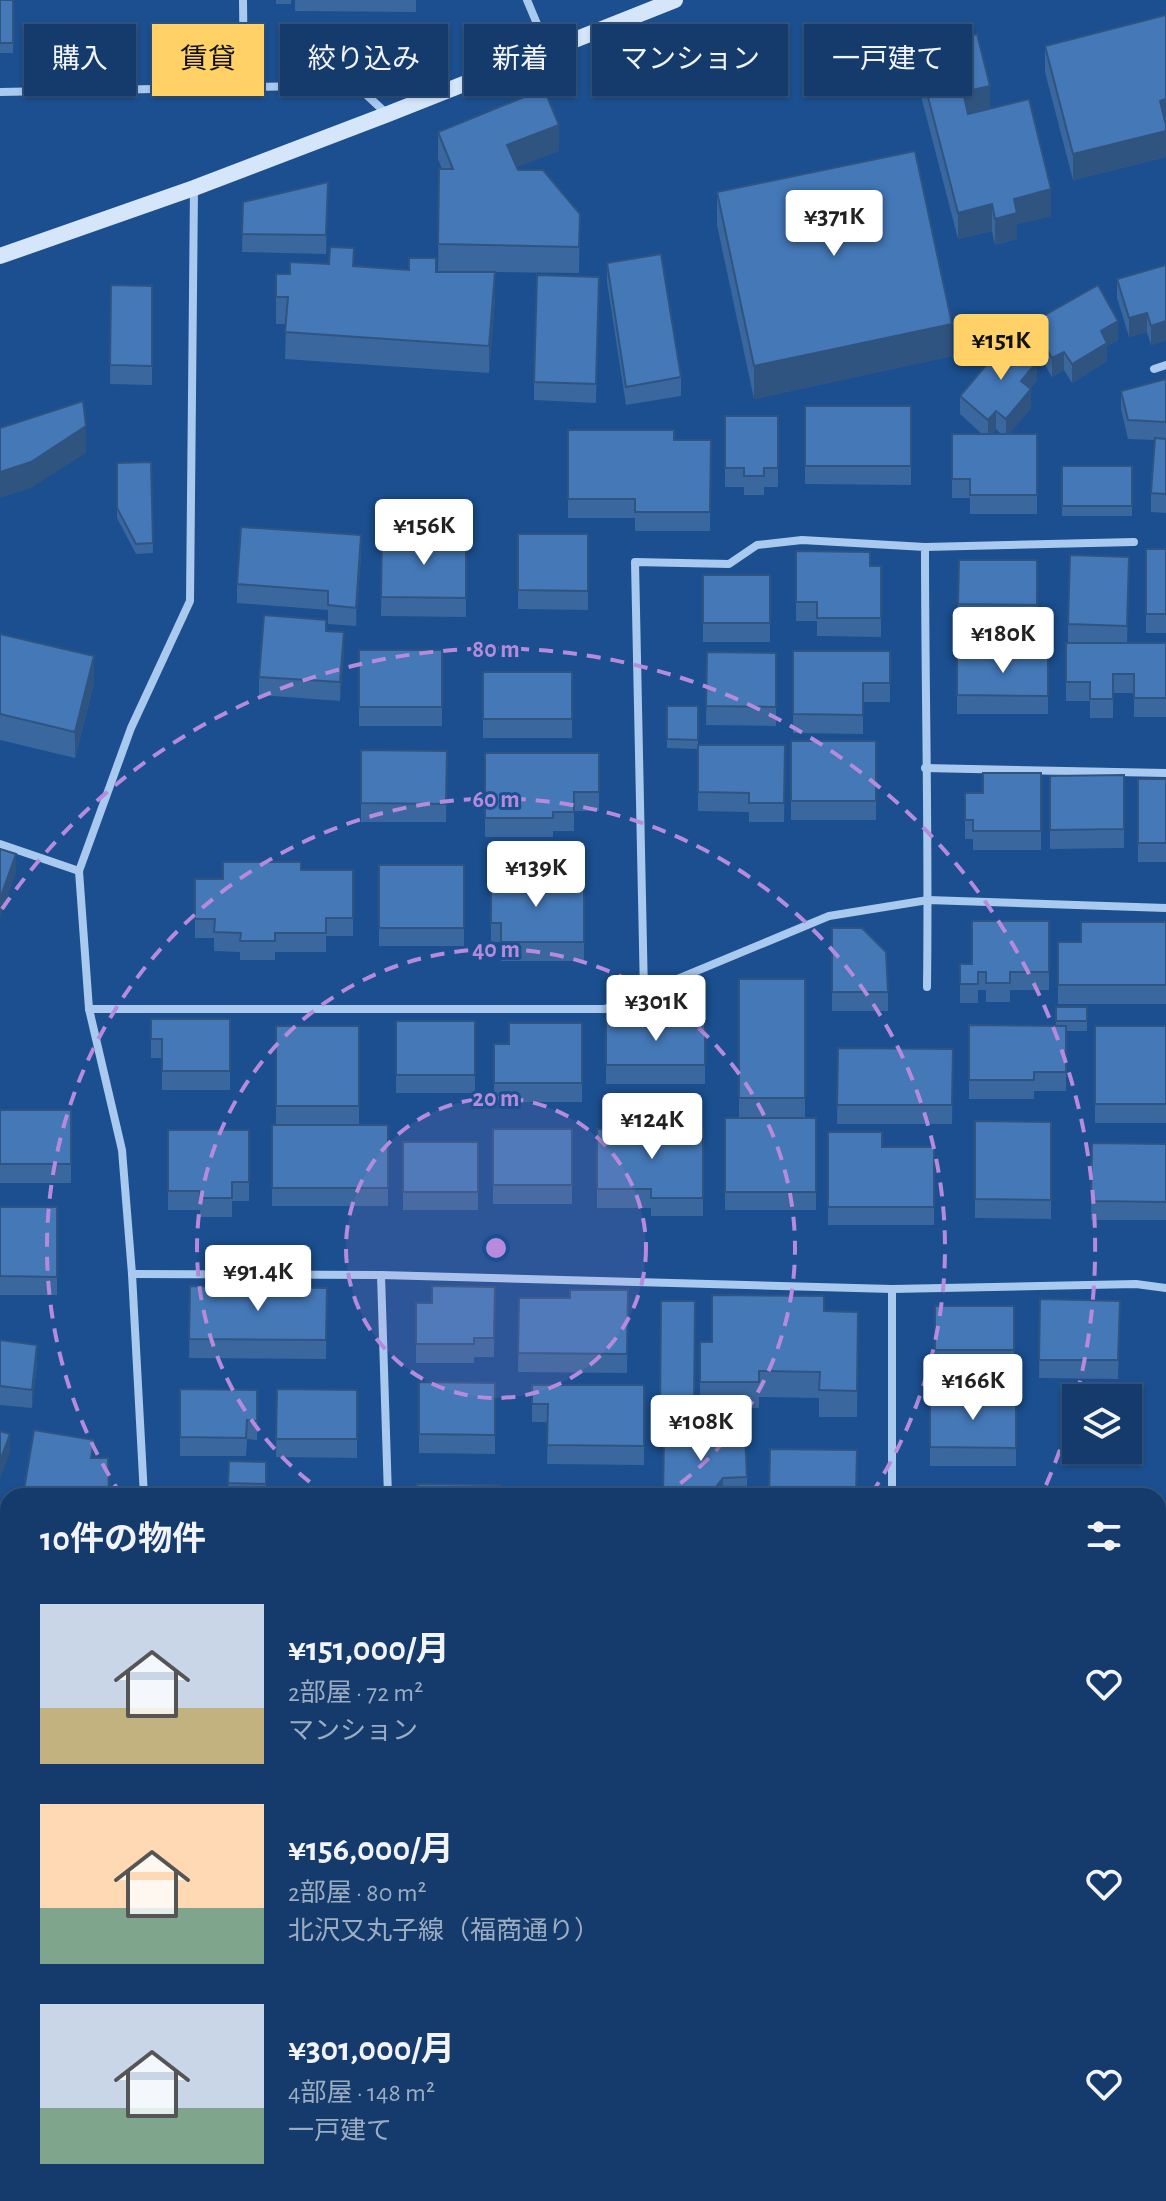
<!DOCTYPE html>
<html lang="ja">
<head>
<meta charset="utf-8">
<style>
  :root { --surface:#143b6b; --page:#214673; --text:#f1f3f6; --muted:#9dadc1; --line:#33557e; --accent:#ffd166 }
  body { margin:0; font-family:"Alegreya Sans","Noto Sans JP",sans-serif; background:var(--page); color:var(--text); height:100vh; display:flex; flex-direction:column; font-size:30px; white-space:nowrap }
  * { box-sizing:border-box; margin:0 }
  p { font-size:26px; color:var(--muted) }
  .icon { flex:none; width:44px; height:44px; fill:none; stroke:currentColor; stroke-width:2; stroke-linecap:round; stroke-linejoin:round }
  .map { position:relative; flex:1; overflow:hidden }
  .panel { position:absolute; left:0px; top:1488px; width:1166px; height:714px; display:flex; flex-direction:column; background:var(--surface); border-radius:24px 24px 0 0; box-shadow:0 2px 6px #0004,0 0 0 2px var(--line) }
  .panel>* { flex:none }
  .top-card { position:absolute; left:24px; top:24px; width:1118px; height:72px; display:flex; gap:16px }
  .controls { position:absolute; left:1062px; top:1384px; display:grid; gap:16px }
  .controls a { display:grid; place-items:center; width:80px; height:80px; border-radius:0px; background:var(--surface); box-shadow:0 2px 6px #0004,0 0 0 2px var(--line); font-size:40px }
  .price { position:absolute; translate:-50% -68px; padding:0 18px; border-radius:8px; background:#fff; color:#222; font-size:26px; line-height:52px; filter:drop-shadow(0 2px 4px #0008) }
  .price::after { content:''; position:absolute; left:50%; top:48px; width:24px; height:18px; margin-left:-12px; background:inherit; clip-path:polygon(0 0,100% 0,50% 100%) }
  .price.on { background:var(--accent); color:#111 }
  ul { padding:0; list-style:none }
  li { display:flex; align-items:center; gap:24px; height:200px; padding:0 40px }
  li span { display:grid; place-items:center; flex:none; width:224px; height:160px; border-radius:0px; color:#555 }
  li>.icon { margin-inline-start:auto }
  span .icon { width:96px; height:96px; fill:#fffc; stroke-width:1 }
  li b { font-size:34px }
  h2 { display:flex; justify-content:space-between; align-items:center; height:96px; padding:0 40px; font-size:34px }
  .pill { padding:0 28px; border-radius:0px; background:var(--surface); box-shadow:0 2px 6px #0004,0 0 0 2px var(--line); font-size:28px; line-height:72px }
  .pill.on { background:var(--accent); color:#111 }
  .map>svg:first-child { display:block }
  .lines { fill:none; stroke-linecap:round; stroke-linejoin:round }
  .street { stroke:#a9c9ee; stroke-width:8 }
  .secondary { stroke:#d6e6fa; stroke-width:16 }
  .wall { fill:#3a679d; fill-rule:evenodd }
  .shaded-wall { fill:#305480 }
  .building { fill:#4478b7; stroke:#305480; stroke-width:2 }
  .ring { fill:none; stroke:#b68bdc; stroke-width:4; stroke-dasharray:14 10 }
  .centre { fill:#b68bdc; stroke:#1b4f8f; stroke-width:4 }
  .ring-label { font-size:24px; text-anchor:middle; font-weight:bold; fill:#b68bdc; stroke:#1b4f8f; stroke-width:6; stroke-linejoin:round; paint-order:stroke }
</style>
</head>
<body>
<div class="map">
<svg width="1166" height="2201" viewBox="0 0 1166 2201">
  <rect width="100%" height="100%" fill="#1b4f8f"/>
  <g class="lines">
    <g class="street">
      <path d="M243,0L244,86"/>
      <path d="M527,0L548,50"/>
      <path d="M0,92L356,85L387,114"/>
      <path d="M1154,369L1166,365"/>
      <path d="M925,547L1134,542"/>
      <path d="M925,768L1166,773"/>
      <path d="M0,844L79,871"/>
      <path d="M644,994L635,562L729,564L757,545L802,540L925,547C925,693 929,840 927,987"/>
      <path d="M89,1009H605L829,916L928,900L1166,908"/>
      <path d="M132,1274L381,1275L892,1289L1136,1284L1166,1288"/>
      <path d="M381,1275L388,1496"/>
      <path d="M144,1496L132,1274L122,1150L89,1009L79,871L131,728L190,601L194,188"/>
      <path d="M892,1496V1289"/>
      <path d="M1158,1577L1166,1571"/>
      <path d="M0,1589L8,1591"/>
      <path d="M47,2201L54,2194"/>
      <path d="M553,2201L555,2194"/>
    </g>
    <path class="secondary" d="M0,256L194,188L388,114L675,0"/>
  </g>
  <g class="wall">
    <rect x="0" y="0" width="13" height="53"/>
    <rect x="276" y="0" width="15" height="4"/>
    <path d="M295,0H416V12L295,11Z"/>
    <path d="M1166,15V157L1073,180L1045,72V46Z"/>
    <path d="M931,46L990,108L1051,216L1017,224V239L995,245L992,231L958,239L921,96V70L931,68Z"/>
    <path d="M438,132L559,151L516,167L518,170L580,214L579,273L495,272V298L489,373L285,359L286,324H276V274H290L354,266L436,272H493L438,271L439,169H442L438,159Z"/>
    <path d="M328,182L326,254L242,252L243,202Z"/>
    <path d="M717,192L952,356L754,399L717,225Z"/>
    <path d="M607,263L681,377V396L626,405L607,282Z"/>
    <path d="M1166,265V340L1151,345L1147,332L1129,337L1117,298V279Z"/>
    <path d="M111,285L152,286V385L110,384Z"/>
    <path d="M599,296L596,403L534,400V382Z"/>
    <path d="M1031,323L1118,340L1107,346V361L1072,383L1064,370L1052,377L1031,341Z"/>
    <path d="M1166,379V513L1151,512V493L1155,440L1128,439L1121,409V391Z"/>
    <path d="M1037,380L1030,389L1031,408L1009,434H1037V514H970V498H952V434H982L960,414V396ZM996,429L1001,434H992Z"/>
    <path d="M805,406H911V485L805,484Z"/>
    <path d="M725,416H778V487H764V495H744V487H725Z"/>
    <path d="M568,430L674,440H711L710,531H635V518H568Z"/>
    <path d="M151,462L153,553L136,554L117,518V463Z"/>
    <rect x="1062" y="466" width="70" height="50"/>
    <path d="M518,534H588V610L518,609Z"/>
    <path d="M382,535L466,536V617L381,616Z"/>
    <rect x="1146" y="549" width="20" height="84"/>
    <path d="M796,551L870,566H881V637L817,636V621H796Z"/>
    <path d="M361,554L356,626L328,624V610L237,603V584Z"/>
    <path d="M959,560H1037V624L958,623Z"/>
    <rect x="703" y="575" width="67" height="67"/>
    <path d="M1129,576L1127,643H1166V717H1134V693H1113V718H1090V701H1066V643H1068V624Z"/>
    <path d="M326,631L344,650L340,701L259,695V677Z"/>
    <path d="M0,634L94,683L75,758L0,740Z"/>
    <rect x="359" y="650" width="83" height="76"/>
    <path d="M793,651H890V702H863V734L793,733Z"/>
    <path d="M707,652L776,653V726L706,725Z"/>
    <rect x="957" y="655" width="91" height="59"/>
    <rect x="483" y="672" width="89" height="66"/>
    <path d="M667,706H698V745H785L784,822H749V812L698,811V749L667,748Z"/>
    <rect x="791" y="741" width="85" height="79"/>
    <path d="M361,750L447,751L446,822H361Z"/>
    <path d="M485,753H599V811H574V831H553V837H485Z"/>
    <path d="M1041,773V850H973V839H965V793H983Z"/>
    <path d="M1124,775V848L1050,849V776Z"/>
    <rect x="1138" y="779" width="28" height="83"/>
    <rect x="379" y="865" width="85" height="81"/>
    <path d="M301,870H353V936H326V952H275V960H240V952L214,951V938H195V879H223Z"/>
    <path d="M491,873L559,890H584V961H501V942H491Z"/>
    <path d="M1049,921V990H1010V1002H986V990H978V1003H960V964H972Z"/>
    <path d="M1166,922V1004H1058V942H1081Z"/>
    <path d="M832,928L888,992V1011H832Z"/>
    <rect x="739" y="979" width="66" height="138"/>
    <path d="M1056,1007H1087V1031H1066V1091H1034V1099H969V1025H1056Z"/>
    <path d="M151,1019H230V1090H162V1058H151Z"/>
    <rect x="396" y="1021" width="79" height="72"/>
    <rect x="606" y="1021" width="99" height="63"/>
    <path d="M582,1023V1102H494V1044H509Z"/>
    <rect x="276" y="1026" width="83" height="99"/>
    <rect x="1095" y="1026" width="71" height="97"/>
    <path d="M838,1048L953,1049L952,1124H837Z"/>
    <rect x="0" y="1110" width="71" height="73"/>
    <rect x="725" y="1118" width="91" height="92"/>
    <path d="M975,1121L1051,1122V1219L975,1218Z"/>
    <rect x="272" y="1125" width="116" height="81"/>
    <rect x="493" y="1129" width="79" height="75"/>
    <path d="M597,1129H703V1216H651V1208H597Z"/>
    <path d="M168,1130H249V1201H232V1217H200V1210H168Z"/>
    <path d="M828,1132L882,1147H934V1225H828Z"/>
    <rect x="403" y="1142" width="75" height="68"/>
    <path d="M1092,1143L1166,1144V1220H1091Z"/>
    <rect x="0" y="1207" width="57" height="88"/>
    <path d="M190,1286L327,1288L326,1359L189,1358Z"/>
    <path d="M495,1287L494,1357H474V1363H416V1303H432Z"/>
    <path d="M628,1290L627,1373L518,1372L519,1298H570Z"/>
    <path d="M1040,1299L1120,1301L1118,1379L1039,1378Z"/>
    <path d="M661,1301H695L694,1428L660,1427Z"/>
    <rect x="935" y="1306" width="79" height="63"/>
    <path d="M824,1311L858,1312L857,1417H819V1398L759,1397V1408H700V1342H712Z"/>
    <path d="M0,1340L37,1363L32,1408L0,1405Z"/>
    <path d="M419,1382L495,1383V1454L419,1453Z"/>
    <path d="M532,1385H644V1465L547,1464L548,1422H532Z"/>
    <path d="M180,1389L257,1390V1440L247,1439L246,1456H180Z"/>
    <path d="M277,1389L357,1390V1458L276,1457Z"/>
    <path d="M930,1397L1016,1398V1466H930Z"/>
    <path d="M664,1435L747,1477V1496H663Z"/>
    <path d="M229,1461L266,1462V1494L228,1493Z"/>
    <rect x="1158" y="1661" width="8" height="98"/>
    <path d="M1166,1813V1946L1158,1945V1850Z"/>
    <rect x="1161" y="2139" width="5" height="62"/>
    <path d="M111,2194H189L182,2201H111Z"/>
    <path d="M272,2194H371V2200L272,2201Z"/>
    <rect x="472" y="2194" width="55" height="4"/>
    <path d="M1035,2194H1140V2200L1035,2196Z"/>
  </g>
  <g class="shaded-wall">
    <path d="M990,86V112L963,119V92Z"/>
    <path d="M1166,99V125L1160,101Z"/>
    <path d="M559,125V151L507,171V145Z"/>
    <path d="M1166,131V157L1073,180V154Z"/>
    <path d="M1051,189V216L1017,224V239L995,245V219L1014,199Z"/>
    <path d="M992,204V231L958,239V213Z"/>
    <path d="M495,272V298L489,373V346Z"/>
    <path d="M1147,313V332L1129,337V318Z"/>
    <path d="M1118,321V340L1107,346V361L1072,383V364L1101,331Z"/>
    <path d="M1166,321V340L1151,345V326Z"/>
    <path d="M952,324V356L754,399V366Z"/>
    <path d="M1064,352V370L1052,377V358Z"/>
    <path d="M1037,362V380L1021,400V381Z"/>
    <path d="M1031,389V408L1006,438V419Z"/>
    <path d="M996,411V429L988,439V420Z"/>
    <path d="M86,426V453L31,488L0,498V472Z"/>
    <path d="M361,535V554L356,626V608Z"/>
    <path d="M344,632V650L340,701V682Z"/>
    <path d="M94,656V683L75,758V732Z"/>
    <path d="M16,854V873L0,918V899Z"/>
    <path d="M37,1345V1363L32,1408V1390Z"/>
    <path d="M10,1434V1452L0,1479V1461Z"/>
    <path d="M723,1478V1496H709Z"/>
    <path d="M171,2194H189L182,2201H164Z"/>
  </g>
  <g class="building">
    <rect x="0" y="0" width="13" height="43"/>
    <path d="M1166,15V99L1160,101L1166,125V131L1073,154L1045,46Z"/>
    <path d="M977,34L990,86L963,92L968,114L1029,99L1051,189L1014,199L1017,213L995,219L992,204L958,213L921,70L936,66L931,46Z"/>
    <path d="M544,89L559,125L507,145L518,170H543L580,214L579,247L438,244L439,169H453L438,132Z"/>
    <path d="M915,151L952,324L754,366L717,192Z"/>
    <path d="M328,182L326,235L242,234L243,202Z"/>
    <path d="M330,247L354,248L353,266L409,270V258H436V272H495L489,346L285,332L288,297H276V274H290V262L329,264Z"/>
    <path d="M661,254L681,377L626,387L607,263Z"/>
    <path d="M1166,265V321L1151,326L1147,313L1129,318L1117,279Z"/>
    <path d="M537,275L599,277L596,384L534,382Z"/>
    <path d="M111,285L152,286V366L110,365Z"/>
    <path d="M1098,285L1118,321L1101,331L1107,343L1072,364L1064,352L1052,358L1031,323Z"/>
    <path d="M1009,338L1037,362L1021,381L1031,389L1006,419L996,411L988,420L960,396Z"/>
    <path d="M1166,379V422L1128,420L1121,391Z"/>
    <path d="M83,401L86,426L31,462L0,472V428Z"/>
    <rect x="805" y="406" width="106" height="60"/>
    <path d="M725,416H778V468H764V476H744V468H725Z"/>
    <path d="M568,430H674V440H711L710,512H635V499H568Z"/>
    <path d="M952,434H1037V495H970V479H952Z"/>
    <path d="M1155,438L1166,439V494L1151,493Z"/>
    <path d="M151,462L153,543L136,544L117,508V463Z"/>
    <rect x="1062" y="466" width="70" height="40"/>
    <path d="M241,527L361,535L356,608L328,605V591L237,584Z"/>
    <path d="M518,534H588V591L518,590Z"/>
    <path d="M382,535L466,536V598L381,597Z"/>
    <rect x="1146" y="549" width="20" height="65"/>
    <path d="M796,551L870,552V566H881V618H817V602H796Z"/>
    <path d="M1070,555L1129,557L1127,626L1068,624Z"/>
    <path d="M959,560H1037V605L958,604Z"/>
    <rect x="703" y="575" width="67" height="48"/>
    <path d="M264,615L326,620V631L344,632L340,682L259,677Z"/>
    <path d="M0,634L94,656L75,732L0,714Z"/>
    <path d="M1066,643H1166V698H1134V674H1113V699H1090V682H1066Z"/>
    <rect x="359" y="650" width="83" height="57"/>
    <path d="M793,651H890V683H863V715L793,714Z"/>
    <path d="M707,652L776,653V707L706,706Z"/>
    <path d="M957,655H1048V696L957,695Z"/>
    <rect x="483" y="672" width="89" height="47"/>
    <path d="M667,706H698V740L667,739Z"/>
    <rect x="791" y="741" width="85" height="60"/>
    <path d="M698,745H785L784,803H749V793L698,792Z"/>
    <path d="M361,750L447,751L446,804L361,803Z"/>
    <path d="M485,753H599V792H574V812H553V818H485Z"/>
    <path d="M983,773H1041V831H973V820H965V793H983Z"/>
    <path d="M1124,775V829L1050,830V776Z"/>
    <rect x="1138" y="779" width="28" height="64"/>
    <path d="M0,849L16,854L0,899Z"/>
    <path d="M223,862H301V870H353V918H326V933H275V941H240L241,933L214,932L215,919H195V879H223Z"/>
    <rect x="379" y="865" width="85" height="63"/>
    <path d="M491,873H559V890H584V942H501V923H491Z"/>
    <path d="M972,921H1049V972H1010V983H986V972H978V984H960V964H972Z"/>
    <path d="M1081,922H1166V985H1058V942H1081Z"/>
    <path d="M832,928H862L886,952L888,992H832Z"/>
    <rect x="739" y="979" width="66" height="119"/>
    <rect x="1056" y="1007" width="31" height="14"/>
    <path d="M151,1019H230V1071H162V1039H151Z"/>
    <rect x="396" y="1021" width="79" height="54"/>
    <rect x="606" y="1021" width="99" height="44"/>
    <path d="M509,1023H582V1083H494V1044H509Z"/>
    <path d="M969,1025L1066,1026V1072H1034V1080H969Z"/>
    <rect x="276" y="1026" width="83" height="80"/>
    <rect x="1095" y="1026" width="71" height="78"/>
    <path d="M838,1048L953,1049L952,1105H837Z"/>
    <rect x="0" y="1110" width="71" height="54"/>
    <rect x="725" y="1118" width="91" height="74"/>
    <path d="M975,1121L1051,1122V1200L975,1199Z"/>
    <rect x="272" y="1125" width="116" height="63"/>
    <rect x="493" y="1129" width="79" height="56"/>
    <path d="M597,1129H703V1198H651V1189H597Z"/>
    <path d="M168,1130H249V1182H232V1198H200V1191H168Z"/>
    <path d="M828,1132H882V1147H934V1207H828Z"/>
    <rect x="403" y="1142" width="75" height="50"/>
    <path d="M1092,1143L1166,1144V1202L1091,1201Z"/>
    <path d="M0,1207H57V1277L0,1276Z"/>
    <path d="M190,1286L327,1288L326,1340L189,1339Z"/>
    <path d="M432,1286L495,1287L494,1338H474V1344H416V1303H432Z"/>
    <path d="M570,1290H628L627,1354L518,1353L519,1298H570Z"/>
    <path d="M712,1295L824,1296V1311L858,1312L857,1391L819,1390L820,1372L759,1371V1382H700V1342H712Z"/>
    <path d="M1040,1299L1120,1301L1118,1360H1039Z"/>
    <path d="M661,1301H695L694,1409H660Z"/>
    <rect x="935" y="1306" width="79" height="44"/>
    <path d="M0,1340L37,1345L32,1390L0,1386Z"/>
    <path d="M419,1382L495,1383V1435L419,1434Z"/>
    <path d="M532,1385H644V1446L547,1445L548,1404H532Z"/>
    <path d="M180,1389L257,1390V1421L247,1420L246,1438L180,1437Z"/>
    <path d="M277,1389L357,1390V1439H276Z"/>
    <path d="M930,1397L1016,1398V1448L930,1447Z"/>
    <path d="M34,1430L94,1440L91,1458H108L109,1496H23Z"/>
    <path d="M0,1431L10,1434L0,1461Z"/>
    <path d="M664,1435L745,1436L747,1477L723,1478L709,1496H663Z"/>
    <path d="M770,1449L857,1450L856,1496H769Z"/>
    <path d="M229,1461L266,1462V1484L228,1483Z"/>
    <path d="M417,1484L500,1485V1496H417Z"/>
    <path d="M234,1493L353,1494V1496H234Z"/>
    <path d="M1111,1494V1496L1034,1495Z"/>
    <path d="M1158,1661H1166V1741L1158,1740Z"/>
    <path d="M1165,1812L1166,1813V1927L1158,1926V1850Z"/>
    <rect x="1161" y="2139" width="5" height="45"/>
    <path d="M123,2194H171L164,2201H130Z"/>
    <rect x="394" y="2194" width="55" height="7"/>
  </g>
  <circle cx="496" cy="1248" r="150" fill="#b68bdc" fill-opacity=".12"/>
  <g class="ring">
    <circle cx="496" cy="1248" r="150"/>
    <path d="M329 1496A299 299 0 1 1 663 1496"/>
    <path d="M122 1496A449 449 0 1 1 870 1496"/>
    <path d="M2 909A599 599 0 0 1 1043 1492"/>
  </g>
  <circle cx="496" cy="1248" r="12" class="centre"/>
  <g class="ring-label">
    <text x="496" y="657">80 m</text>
    <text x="496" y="807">60 m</text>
    <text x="496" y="957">40 m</text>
    <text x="496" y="1106">20 m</text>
  </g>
</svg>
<div class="controls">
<a><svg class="icon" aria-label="layers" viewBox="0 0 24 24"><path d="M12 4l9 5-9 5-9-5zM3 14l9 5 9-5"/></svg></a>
</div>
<b class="price" style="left:834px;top:258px">¥371K</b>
<b class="price on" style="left:1001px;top:382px">¥151K</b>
<b class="price" style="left:424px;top:567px">¥156K</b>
<b class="price" style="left:1003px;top:675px">¥180K</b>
<b class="price" style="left:536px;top:909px">¥139K</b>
<b class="price" style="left:656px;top:1043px">¥301K</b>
<b class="price" style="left:652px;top:1161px">¥124K</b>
<b class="price" style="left:258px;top:1313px">¥91.4K</b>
<b class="price" style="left:973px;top:1422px">¥166K</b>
<b class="price" style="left:701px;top:1463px">¥108K</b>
<div class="top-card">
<a class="pill">購入</a>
<a class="pill on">賃貸</a>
<a class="pill">絞り込み</a>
<a class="pill">新着</a>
<a class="pill">マンション</a>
<a class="pill">一戸建て</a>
</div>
<section class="panel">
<h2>10件の物件<svg class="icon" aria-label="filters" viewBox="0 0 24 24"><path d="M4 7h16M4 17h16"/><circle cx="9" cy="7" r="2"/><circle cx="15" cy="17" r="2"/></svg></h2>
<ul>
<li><span style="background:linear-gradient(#c9d6e8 65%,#c2b280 0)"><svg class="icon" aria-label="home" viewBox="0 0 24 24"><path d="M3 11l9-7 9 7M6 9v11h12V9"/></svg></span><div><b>¥151,000/月</b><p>2部屋 · 72 m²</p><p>マンション</p></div><svg class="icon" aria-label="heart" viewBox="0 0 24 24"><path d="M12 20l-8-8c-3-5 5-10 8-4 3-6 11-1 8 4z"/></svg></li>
<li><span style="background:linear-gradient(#ffd9b3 65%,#7fa58c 0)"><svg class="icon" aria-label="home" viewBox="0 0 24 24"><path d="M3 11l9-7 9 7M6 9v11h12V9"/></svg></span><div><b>¥156,000/月</b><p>2部屋 · 80 m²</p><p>北沢又丸子線（福商通り）</p></div><svg class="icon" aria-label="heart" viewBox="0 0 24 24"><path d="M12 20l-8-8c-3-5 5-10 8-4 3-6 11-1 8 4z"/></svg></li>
<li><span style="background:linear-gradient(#c9d6e8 65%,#7fa58c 0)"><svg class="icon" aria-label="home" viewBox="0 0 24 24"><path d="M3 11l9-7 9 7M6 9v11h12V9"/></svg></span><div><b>¥301,000/月</b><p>4部屋 · 148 m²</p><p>一戸建て</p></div><svg class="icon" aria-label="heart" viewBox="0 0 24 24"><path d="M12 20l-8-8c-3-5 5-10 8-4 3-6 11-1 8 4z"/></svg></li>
</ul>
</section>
</div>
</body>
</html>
